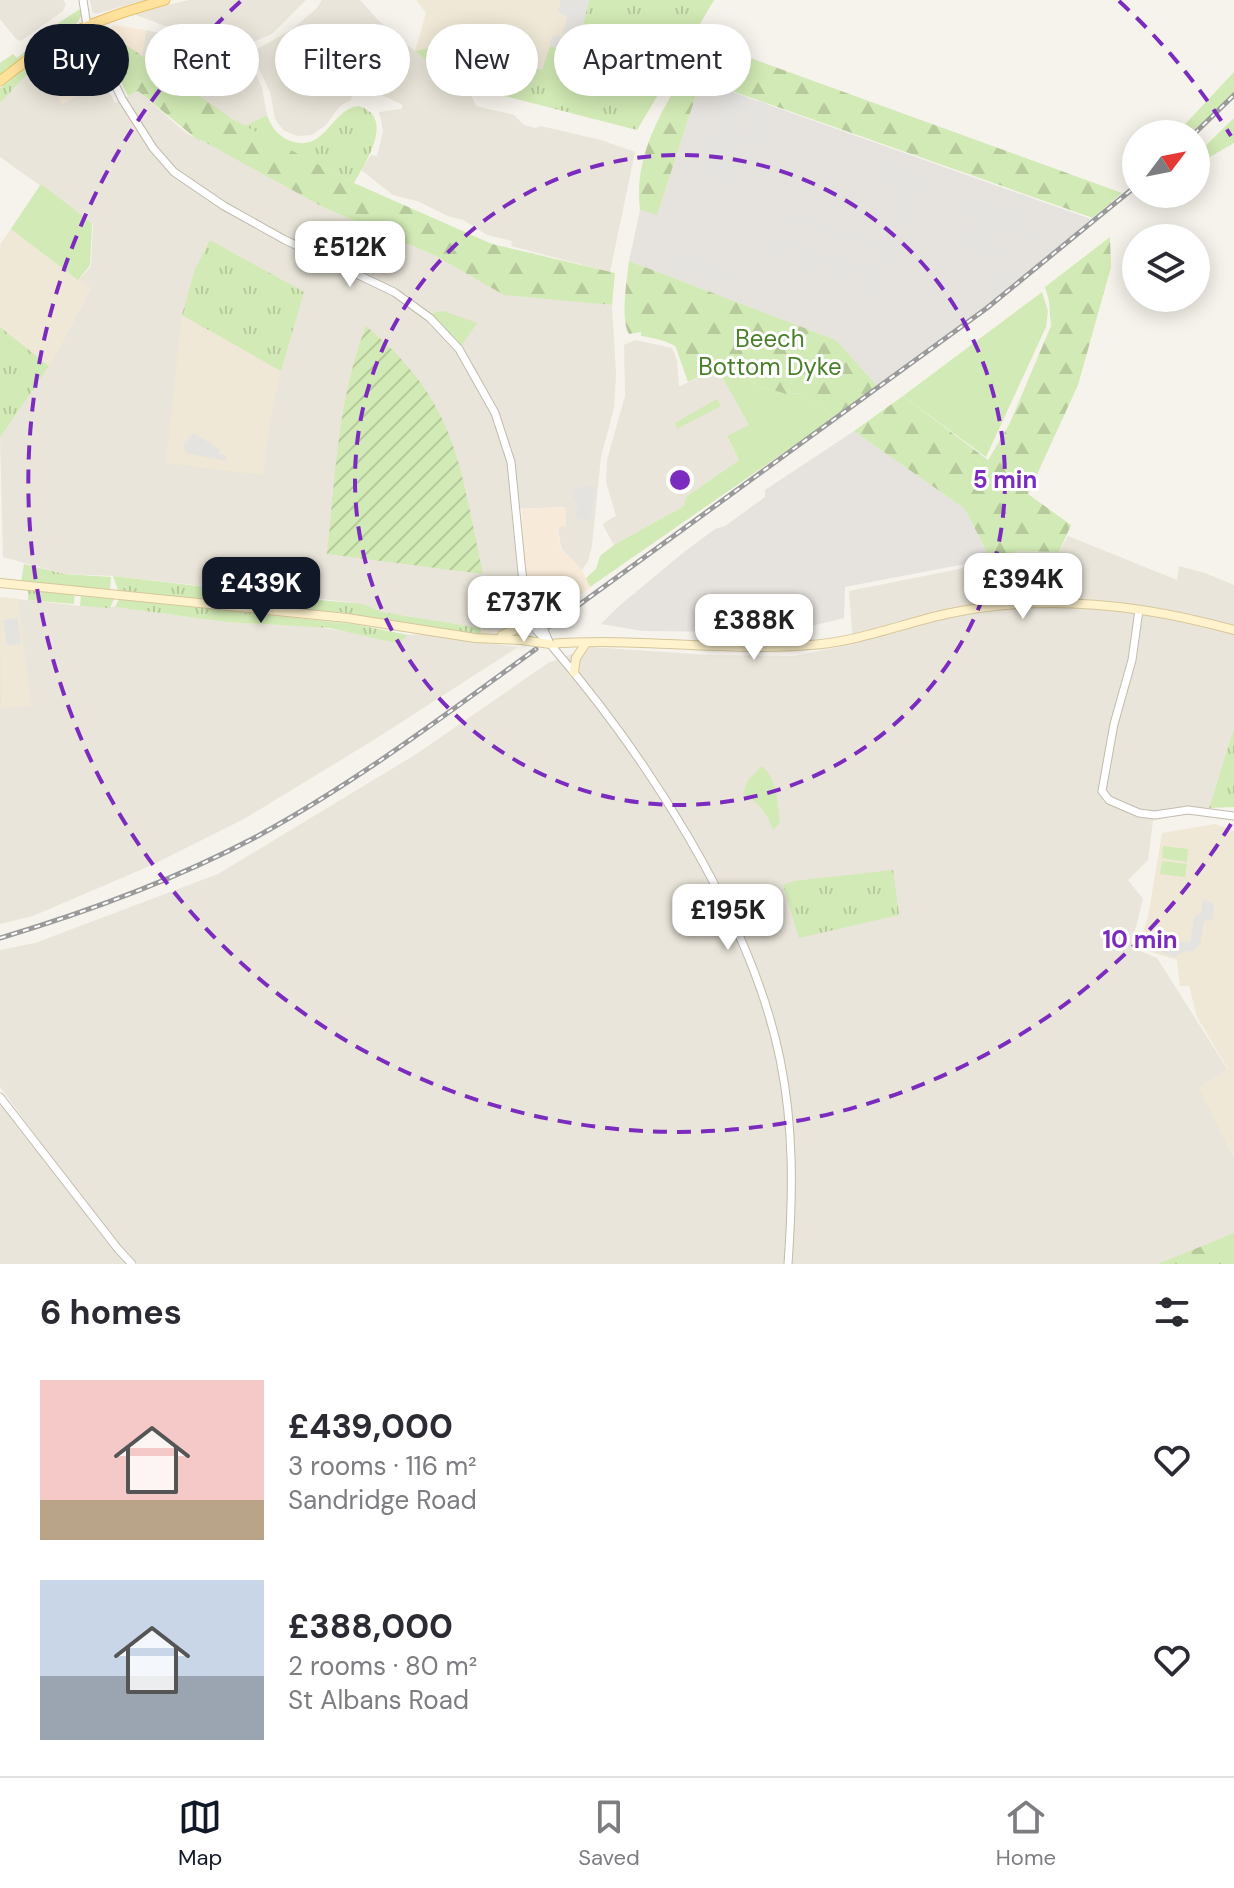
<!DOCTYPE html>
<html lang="en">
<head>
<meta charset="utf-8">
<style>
  :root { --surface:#fff; --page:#f2f2f3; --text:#2b2b33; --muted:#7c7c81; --line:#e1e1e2; --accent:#111827 }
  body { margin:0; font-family:"DM Sans",sans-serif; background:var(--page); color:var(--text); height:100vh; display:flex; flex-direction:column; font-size:30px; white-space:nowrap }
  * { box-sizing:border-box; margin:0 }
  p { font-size:26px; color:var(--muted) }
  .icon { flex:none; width:44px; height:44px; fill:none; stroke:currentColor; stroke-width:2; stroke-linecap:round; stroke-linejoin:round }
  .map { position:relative; height:1264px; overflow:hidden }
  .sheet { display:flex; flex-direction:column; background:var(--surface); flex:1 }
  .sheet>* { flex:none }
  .guide { position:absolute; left:24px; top:24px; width:800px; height:72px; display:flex; gap:16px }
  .needle { width:52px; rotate:58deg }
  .buttons { position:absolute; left:1122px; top:120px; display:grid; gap:16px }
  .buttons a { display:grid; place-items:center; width:88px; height:88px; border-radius:50%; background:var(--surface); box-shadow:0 4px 20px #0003; font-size:40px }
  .price { position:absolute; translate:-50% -68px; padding:0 18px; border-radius:16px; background:#fff; color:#222; font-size:26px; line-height:52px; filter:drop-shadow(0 2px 4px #0008) }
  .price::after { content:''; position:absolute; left:50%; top:48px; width:24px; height:18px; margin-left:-12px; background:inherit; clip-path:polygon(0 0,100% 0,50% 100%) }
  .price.current { background:var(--accent); color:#fff }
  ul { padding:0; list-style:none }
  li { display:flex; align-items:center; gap:24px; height:200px; padding:0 40px }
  li span { display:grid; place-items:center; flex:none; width:224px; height:160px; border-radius:0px; color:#555 }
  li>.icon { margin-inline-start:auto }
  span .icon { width:96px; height:96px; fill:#fffc; stroke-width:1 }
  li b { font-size:34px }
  h2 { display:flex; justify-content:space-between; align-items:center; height:96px; padding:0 40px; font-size:34px }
  .tag { padding:0 28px; border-radius:36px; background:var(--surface); box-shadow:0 4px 20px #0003; font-size:28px; line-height:72px }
  .tag.current { background:var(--accent); color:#fff }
  .dock { display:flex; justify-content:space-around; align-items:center; height:112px; border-top:2px solid var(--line); background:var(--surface); font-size:22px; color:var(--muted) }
  .dock a { display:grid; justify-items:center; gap:4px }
  .dock .current { color:var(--accent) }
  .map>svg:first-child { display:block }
  .residential { fill:#eae5da }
  .commercial { fill:#f7ead8 }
  .industrial { fill:#e6e2dd }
  .education { fill:#efe8d6 }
  .grass { fill:#d2eab5 }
  .forest { fill:url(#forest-firs) }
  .park { fill:url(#park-tufts) }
  .garden { fill:url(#garden-furrows) }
  .parking { fill:#e5e3e0 }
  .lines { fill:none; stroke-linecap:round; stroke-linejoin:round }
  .tertiary-casing { stroke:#c2bbae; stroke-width:9 }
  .secondary-casing { stroke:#d6c79b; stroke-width:10 }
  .primary-casing { stroke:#e6c16a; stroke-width:11 }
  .tertiary { stroke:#fff; stroke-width:7 }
  .secondary { stroke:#fff3cd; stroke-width:8 }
  .primary { stroke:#ffe39c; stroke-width:9 }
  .rail-casing { stroke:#9a9a9a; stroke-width:5 }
  .rail { stroke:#fff; stroke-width:2; stroke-dasharray:6; stroke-linecap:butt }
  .tertiary-bridge-casing { stroke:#c2bbae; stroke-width:9; stroke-linecap:butt }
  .secondary-bridge-casing { stroke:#d6c79b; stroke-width:10; stroke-linecap:butt }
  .tertiary-bridge { stroke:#fff; stroke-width:7 }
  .secondary-bridge { stroke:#fff3cd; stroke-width:8 }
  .ring { fill:none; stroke:#7b2cbf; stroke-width:4; stroke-dasharray:14 10 }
  .labels { text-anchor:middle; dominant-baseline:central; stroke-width:6; stroke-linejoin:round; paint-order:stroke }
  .park-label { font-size:24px; fill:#4a7f2a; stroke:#fff }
  .centre { fill:#7b2cbf; stroke:#fff; stroke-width:4 }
  .ring-label { font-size:24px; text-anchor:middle; font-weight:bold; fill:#7b2cbf; stroke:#fff; stroke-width:6; stroke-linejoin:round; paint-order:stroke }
</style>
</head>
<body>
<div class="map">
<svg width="1234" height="1264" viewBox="0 0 1234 1264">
  <defs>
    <pattern id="forest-firs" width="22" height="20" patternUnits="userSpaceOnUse" patternTransform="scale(2)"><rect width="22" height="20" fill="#d2eab5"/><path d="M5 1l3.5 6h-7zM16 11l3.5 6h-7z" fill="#b6ca9c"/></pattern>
    <pattern id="park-tufts" width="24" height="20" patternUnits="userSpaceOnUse" patternTransform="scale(2)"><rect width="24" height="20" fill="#d2eab5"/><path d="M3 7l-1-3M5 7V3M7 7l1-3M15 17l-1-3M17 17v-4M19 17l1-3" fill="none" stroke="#b6ca9c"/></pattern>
    <pattern id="garden-furrows" width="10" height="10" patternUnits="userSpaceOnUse" patternTransform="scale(2)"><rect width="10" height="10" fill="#d2eab5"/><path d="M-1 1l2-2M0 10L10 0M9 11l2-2" fill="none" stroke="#b6ca9c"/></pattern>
  </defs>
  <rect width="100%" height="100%" fill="#f6f3ec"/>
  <g class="residential">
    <path d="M0,0H63L66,4L63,11L21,41L16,39L0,19Z"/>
    <path d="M90,0H145L96,14L92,12Z"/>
    <path d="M189,0H306L272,34L246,45L165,26L136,15V13Z"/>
    <path d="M322,0H360L378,20L451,82L469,91L476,106L514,115L524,125L535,128L541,126L601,140L635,152L610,272L511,246L512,241L487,235L463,220L450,217L417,201L393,195L361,170L371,155L377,156L383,131L379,112L401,109L403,105L356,83L351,100L340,106L326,125L312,135L297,136L283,130L275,119L270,92L256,63L254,51L291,30L316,9Z"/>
    <path d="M146,30L247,53L262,88L267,115L245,126L198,98L142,56Z"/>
    <path d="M33,68L63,104L102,78L115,103L138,91L186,133L233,156L325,208L436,256L600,304L612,305L616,374L614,408L601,457L592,546L588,561L582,570L561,548L558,526L566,525L565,507L511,509L520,593L485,592L481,628L382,612L348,602L113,576L64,574L3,557L0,438L49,366L91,288L79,280L91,266L93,223L0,157V103Z"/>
    <path d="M635,340L672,348L677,360L679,387L717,368L749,425L727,437L739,460L686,497L684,506L614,545L603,525L605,522L616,516L606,482L607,460L625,396L624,345Z"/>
    <path d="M1068,536L1177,580L1179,566L1205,573L1234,585V728L1209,808L1179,807L1154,813L1148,860L1128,880L1143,899L1131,947L1157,958L1228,1070L1200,1089L1234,1157V1264H138L109,1236L0,1087V950L35,943L218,874L418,753L548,663L590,647L709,655L794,656L853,644L849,591L959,569L1017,551L1059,552Z"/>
    <path d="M0,597L80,606L115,607L227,622L317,627L355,633L398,644L408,635L422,634L518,647L372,741L244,819L152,865L33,916L0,924Z"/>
    <path d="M0,1097L132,1264H0Z"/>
  </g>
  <g class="commercial">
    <path d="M114,25L146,30L142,56L112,35L108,29Z"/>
    <path d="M68,42L88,49L102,78L63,104L33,68L53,50Z"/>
    <path d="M565,507L566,526L558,527L560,548L582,570L590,587L546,621L533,597L524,564L522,509Z"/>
    <path d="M485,592L520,593L524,612L520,623L505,631L481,635Z"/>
  </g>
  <g class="industrial">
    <path d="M701,81L1091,219L1024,278L878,387L836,340L629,261L640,210L657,214Z"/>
    <path d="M854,431L965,509L989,556L960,565L845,587L844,618L799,629L748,625L734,632L643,631L601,624L619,606L684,552L715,529L725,526L765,497V490Z"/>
  </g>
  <g class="education">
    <path d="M416,0H714L637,130L451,82L415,51L426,13Z"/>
    <path d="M41,184L92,223L90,265L79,280L91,288L49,366L0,327V245Z"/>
    <path d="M210,240L304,292L284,356L269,425L263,475L166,463L182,315L195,269Z"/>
    <path d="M0,597L18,599L31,706L1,708Z"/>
    <path d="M1215,824L1234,831V1157L1199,1088L1228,1069L1197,1017L1189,986H1180L1177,960L1151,952L1139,944L1148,917L1162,833Z"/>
  </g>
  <g class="grass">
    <path d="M1234,72V93L1192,134H1176Z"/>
    <path d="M1234,118V143L1196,165V155Z"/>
    <path d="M41,184L92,223L90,265L78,280L11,229Z"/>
    <path d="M1042,292L1048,311L1046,327L986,457L903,396Z"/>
    <path d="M444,311L477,323L459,349L430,318L435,312Z"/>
    <path d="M675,345L685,351L693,360L705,361L763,387L786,394L801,393L835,417L590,587L586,578L596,569L600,556L614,545L684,506L686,497L739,460L727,436L749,425L717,368L688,382Z"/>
    <path d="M717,399L721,406L677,429L675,423Z"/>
    <path d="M762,766C778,780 777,803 780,823L773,830C767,813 760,803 743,794L748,780Z"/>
    <path d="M1163,846L1188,849L1187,862L1162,858Z"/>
    <path d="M1162,861L1187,864L1185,877L1160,874Z"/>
  </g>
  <g class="forest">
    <path d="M112,35L231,118L354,183L492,244L615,273L612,305L504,295L436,256L325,208L201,140L199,141L138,91L128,96L102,44Z"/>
    <path d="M694,56L753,59L1122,193L1093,218L701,80L657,215L640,210C633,150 666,106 694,56Z"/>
    <path d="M1110,237L1111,267L1078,385L1028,494L1071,525L1059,552L1017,551L991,560L965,509L854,431L903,396L988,460L1009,425L1051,326L1049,301L1045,287Z"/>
    <path d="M629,261L836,340L878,387L835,417L801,393L786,394L763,387L705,361L693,360C678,344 662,339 641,336V332L629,334C620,319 627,280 629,261Z"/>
    <path d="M1234,1233V1264H1158Z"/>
  </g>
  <g class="park">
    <path d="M589,0H714L637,130L451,82L415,51L430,48L445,54L450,35L519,55L517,63L542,70L550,46L583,56L587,30L582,29Z"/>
    <path d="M80,9L81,16L77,23L0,78V63L13,54L17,58L60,22Z"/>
    <path d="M29,64L33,68L0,103V88Z"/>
    <path d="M359,106C396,118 365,163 354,183L245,126L267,115C271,126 277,135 288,140C325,156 331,108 359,106Z"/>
    <path d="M210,240L304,292L281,371L182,315L195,269Z"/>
    <path d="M0,327L49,366L0,438Z"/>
    <path d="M24,564L64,574L111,577L110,591L21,582Z"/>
    <path d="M113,576L285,596L284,609L118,590Z"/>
    <path d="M28,584L75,590L74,604L28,600Z"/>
    <path d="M81,596L114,599L110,608L80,606Z"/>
    <path d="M287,597L363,604L382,612L481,628V634L412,626L341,612L286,611Z"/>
    <path d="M119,599L353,624L408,635L399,644L330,628L227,622L115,607Z"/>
    <path d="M1234,728V807L1209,808Z"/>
    <path d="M893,870L899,915L799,938L783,885L794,881Z"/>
  </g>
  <path class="garden" d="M366,326C459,404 459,464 483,574L327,554C335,479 338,398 366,326Z"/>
  <g class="parking">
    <path d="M561,0H589L582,28L588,30L583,56L550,46L553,35L562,37L567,17L558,12Z"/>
    <path d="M46,56L49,59L55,56L64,69L77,73L75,87L72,88L48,82L53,69L43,75L35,66Z"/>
    <path d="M727,91L748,98L723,180L699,173Z"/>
    <path d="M758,100L768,104L760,128L769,132L766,147L740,139L737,149L763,156L760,164L734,156L739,133L747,134Z"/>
    <path d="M880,160L936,178L930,198L910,192L906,204L901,203V205L910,208L903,232L895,230L898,213L891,200L894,186L874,178Z"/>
    <path d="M731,161L742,165L736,186L725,183Z"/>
    <path d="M966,193L1016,209L1022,194L1033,199L1025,206L1021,216L1030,218L1027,228L1044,232L1041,238L1030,246L1027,245V238L988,225L984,240L1015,251L1012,262L967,248L968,243L952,238L956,225L973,230L976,220L959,214Z"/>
    <path d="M787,212L894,245L878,297L865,292L869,277L849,270L844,286L832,281L836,266L815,259L809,275L797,270L802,255L781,248L776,264L764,260L776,216L778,217L774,237L878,269L882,251L785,219Z"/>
    <path d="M672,250L706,261L701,277L667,266Z"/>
    <path d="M707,264L730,271L726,286L703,279Z"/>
    <path d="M1012,265L1020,275L989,296L983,286Z"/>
    <path d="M194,433L220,450L219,454L226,455V461L186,453L183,444Z"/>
    <path d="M583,485L596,488L590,521L575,518L578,501L572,500L575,487L583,488Z"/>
    <path d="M486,593L522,594L524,605L520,620L504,631L482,630L483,620L504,619L512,609L511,601L485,602Z"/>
    <path d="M18,618L21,644L7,646L3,620Z"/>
    <path d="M1203,899L1214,904L1213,919L1204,921L1200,944L1192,952L1185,951L1175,957L1161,953L1165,941L1190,942L1194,917L1201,914Z"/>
  </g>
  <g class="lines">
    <defs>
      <g id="tertiary">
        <path d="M83,0L87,26L122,99L153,148L174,172L224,206L285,240L394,292L430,318L459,349L495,413L511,462L522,573L536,630"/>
        <path d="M1139,610L1132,660L1114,724L1102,791L1109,800L1139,813L1155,815L1188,810L1234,816"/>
        <path d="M550,644C644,753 751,916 780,1059C794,1127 793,1195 788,1264"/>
        <path d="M0,1097L118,1249L132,1264"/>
      </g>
      <g id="secondary">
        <path d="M0,583L347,618L475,638L522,640"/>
        <path d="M502,635L517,629L533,612"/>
        <path d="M550,644C636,637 724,652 810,645C857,642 901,624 946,614C1041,593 1141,604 1234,630"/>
        <path d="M574,672L576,658L586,643"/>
      </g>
      <path id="primary" d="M0,81C17,68 34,54 52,43C88,23 126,11 165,0"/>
    </defs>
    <use href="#tertiary" class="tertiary-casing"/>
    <use href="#secondary" class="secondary-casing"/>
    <use href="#primary" class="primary-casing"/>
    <use href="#tertiary" class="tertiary"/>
    <use href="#secondary" class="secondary"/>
    <use href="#primary" class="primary"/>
    <defs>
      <g id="rail">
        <path d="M1194,134L1234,95"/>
        <path d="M550,626L987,308L1136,186"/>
        <path d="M0,938C87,912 174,880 254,838C354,784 445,715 536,649"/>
      </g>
    </defs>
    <use href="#rail" class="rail-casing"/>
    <use href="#rail" class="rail"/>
    <defs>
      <g id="tertiary-bridge">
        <path d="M542,625L550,644"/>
        <path d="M536,630L548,642"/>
      </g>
      <path id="secondary-bridge" d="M522,640L550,644"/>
    </defs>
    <use href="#tertiary-bridge" class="tertiary-bridge-casing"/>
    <use href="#secondary-bridge" class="secondary-bridge-casing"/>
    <use href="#tertiary-bridge" class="tertiary-bridge"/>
    <use href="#secondary-bridge" class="secondary-bridge"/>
  </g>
  <g class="ring">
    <circle cx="680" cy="480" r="325"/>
    <path d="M1231 824A650 650 0 1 1 241 1M1119 1A650 650 0 0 1 1231 136"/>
  </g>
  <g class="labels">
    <g class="park-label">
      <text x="770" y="338">Beech<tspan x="770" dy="28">Bottom Dyke</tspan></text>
    </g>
  </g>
  <circle cx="680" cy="480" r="12" class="centre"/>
  <g class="ring-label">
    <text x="1005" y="488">5 min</text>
    <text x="1140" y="948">10 min</text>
  </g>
</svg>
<div class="buttons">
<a><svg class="needle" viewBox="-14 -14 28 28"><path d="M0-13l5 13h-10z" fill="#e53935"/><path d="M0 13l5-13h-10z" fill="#7c7c81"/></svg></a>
<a><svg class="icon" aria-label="layers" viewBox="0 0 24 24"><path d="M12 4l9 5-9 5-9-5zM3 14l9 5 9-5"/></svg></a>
</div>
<b class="price" style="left:350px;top:289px">£512K</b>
<b class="price" style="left:1023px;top:621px">£394K</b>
<b class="price current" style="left:261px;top:625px">£439K</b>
<b class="price" style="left:524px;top:644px">£737K</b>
<b class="price" style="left:754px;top:662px">£388K</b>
<b class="price" style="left:728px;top:952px">£195K</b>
<div class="guide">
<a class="tag current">Buy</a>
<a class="tag">Rent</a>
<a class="tag">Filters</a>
<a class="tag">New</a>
<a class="tag">Apartment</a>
</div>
</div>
<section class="sheet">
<h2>6 homes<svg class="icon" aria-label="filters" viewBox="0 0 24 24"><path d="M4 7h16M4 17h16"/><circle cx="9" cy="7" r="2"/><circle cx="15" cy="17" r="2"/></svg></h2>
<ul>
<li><span style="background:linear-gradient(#f6c9c9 75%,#b9a48a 0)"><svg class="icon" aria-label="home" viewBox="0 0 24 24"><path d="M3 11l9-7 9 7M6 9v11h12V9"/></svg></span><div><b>£439,000</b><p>3 rooms · 116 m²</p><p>Sandridge Road</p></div><svg class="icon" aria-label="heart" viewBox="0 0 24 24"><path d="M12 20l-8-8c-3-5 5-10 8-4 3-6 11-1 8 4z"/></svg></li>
<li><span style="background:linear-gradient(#c9d6e8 60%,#9aa5b1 0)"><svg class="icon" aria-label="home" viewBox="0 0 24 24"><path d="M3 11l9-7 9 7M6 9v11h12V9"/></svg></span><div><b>£388,000</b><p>2 rooms · 80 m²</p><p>St Albans Road</p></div><svg class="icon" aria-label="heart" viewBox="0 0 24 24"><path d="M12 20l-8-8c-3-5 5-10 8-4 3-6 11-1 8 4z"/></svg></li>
</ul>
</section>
<nav class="dock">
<a class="current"><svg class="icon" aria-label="map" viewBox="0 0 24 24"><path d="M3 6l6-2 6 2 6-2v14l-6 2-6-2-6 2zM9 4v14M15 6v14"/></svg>Map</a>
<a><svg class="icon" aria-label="saved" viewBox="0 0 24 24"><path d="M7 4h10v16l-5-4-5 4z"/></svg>Saved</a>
<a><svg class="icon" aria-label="home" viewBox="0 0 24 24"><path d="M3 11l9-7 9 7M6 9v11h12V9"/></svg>Home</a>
</nav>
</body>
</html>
